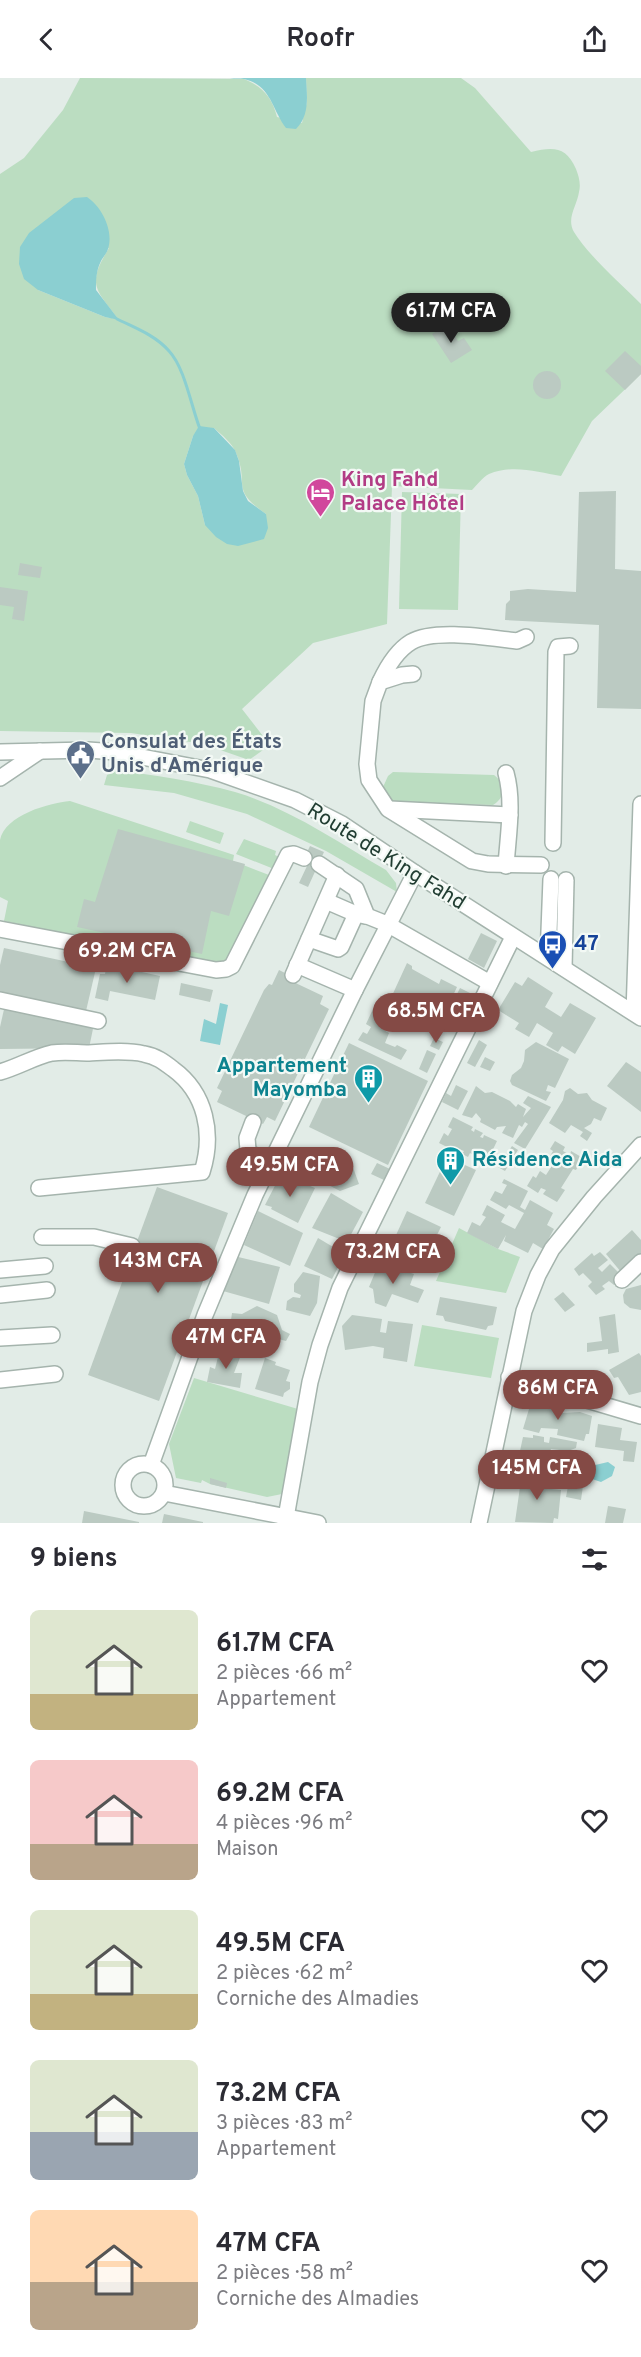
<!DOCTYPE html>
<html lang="fr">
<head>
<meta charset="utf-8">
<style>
  :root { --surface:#fff; --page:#f7f7f7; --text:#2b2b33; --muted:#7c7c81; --accent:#844a45 }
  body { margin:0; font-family:Overpass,sans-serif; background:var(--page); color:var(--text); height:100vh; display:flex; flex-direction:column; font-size:22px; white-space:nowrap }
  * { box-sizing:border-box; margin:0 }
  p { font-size:20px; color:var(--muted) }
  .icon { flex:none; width:33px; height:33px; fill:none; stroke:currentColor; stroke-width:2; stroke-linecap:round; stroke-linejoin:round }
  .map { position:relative; height:1445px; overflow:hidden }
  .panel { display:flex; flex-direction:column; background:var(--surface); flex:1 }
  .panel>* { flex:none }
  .price { position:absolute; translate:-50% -51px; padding:0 14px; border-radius:21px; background:var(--accent); color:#fff; font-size:20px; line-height:39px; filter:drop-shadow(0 2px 3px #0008) }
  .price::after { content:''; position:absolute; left:50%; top:36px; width:18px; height:14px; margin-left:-9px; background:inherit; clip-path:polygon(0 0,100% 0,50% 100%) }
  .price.selected { background:#222; color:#fff }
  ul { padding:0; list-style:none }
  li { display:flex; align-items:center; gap:18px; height:150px; padding:0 30px }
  li span { display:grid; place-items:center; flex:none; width:168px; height:120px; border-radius:9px; color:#555 }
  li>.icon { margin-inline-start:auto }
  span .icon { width:72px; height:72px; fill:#fffc; stroke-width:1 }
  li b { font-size:26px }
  h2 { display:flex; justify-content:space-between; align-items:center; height:72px; padding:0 30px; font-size:26px }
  header { display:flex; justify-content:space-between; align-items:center; height:78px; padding:0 30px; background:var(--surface); font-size:27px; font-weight:600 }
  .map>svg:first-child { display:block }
  .green { fill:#bbddc1; fill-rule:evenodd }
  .water { fill:#8bcfd1 }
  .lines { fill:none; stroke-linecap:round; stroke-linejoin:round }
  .stream { stroke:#8bcfd1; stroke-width:3 }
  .building { fill:#bbcac2 }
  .minor-casing { stroke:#a5b4ad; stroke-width:18 }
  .minor { stroke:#fff; stroke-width:15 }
  .labels { text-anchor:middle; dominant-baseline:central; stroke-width:4.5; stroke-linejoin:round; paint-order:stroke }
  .hotel-label { font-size:21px; font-weight:bold; fill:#b23c85; stroke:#f3f9f5; text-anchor:start }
  .service-label { font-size:21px; font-weight:bold; fill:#4e5e75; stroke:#f3f9f5; text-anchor:start }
  .street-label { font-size:21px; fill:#223e33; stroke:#f3f9f5 }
  .transit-label { font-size:21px; font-weight:bold; fill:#164399; stroke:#f3f9f5; text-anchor:start }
  .culture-label { font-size:21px; font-weight:bold; fill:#0d838f; stroke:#f3f9f5; text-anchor:end }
</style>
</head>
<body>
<header><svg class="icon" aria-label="back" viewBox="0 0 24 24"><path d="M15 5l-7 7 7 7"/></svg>Roofr<svg class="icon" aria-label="share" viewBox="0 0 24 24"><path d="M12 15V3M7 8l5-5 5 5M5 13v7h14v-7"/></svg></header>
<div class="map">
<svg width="641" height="1445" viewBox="0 0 641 1445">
  <rect width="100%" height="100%" fill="#e2ece7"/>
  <g class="green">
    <path d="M80,0L244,1C263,9 272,19 277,39L302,45L307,24L306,0H461L475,10L531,74C553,69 566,68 576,91C579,99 581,106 579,114C577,128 566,140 574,154C587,176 622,207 641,226V296L592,343L561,398C538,394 513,386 489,396C483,399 477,407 472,412L392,408L387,546L313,565L242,631L270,667L249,682L203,666L131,655L0,653V96L24,80L63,32ZM109,170C86,207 96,211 118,241L105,239L38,212ZM214,350C222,357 232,365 236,375C250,407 229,410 266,436L205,447L198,418L187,397L184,386L193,358Z"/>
    <path d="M402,414L461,416L458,532L399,531Z"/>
    <path d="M113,692C154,697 195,703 235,714C289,730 338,764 386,792L396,805L397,814L326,773L247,736L174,715L104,707L107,697Z"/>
    <path d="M393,694L494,697C506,706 506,719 493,727L392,724L383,709L388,698Z"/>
    <path d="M70,723L234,777L233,783L269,797L230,882L221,887L4,843L8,823L0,819C0,801 0,780 0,762C5,737 49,725 70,723Z"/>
    <path d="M190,743L224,755L220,766L186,754Z"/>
    <path d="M244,761L276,773L275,777L279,779L274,791L236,776Z"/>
    <path d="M459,1150L498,1171L520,1179L506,1215L436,1203Z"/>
    <path d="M422,1247L499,1260L491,1300L414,1288Z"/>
    <path d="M194,1300L298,1331L282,1416L267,1419L210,1406L202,1402L201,1405L176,1400L169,1366Z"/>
  </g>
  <g class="water">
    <path d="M230,0H306C307,18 310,37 296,51L286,50C272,32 271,7 244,1C240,0 235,1 230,0Z"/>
    <path d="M87,119C102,129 114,153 108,171C107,175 103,179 101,183C96,193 96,202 96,212L119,242L105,239L38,212L24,201L19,186L20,169L29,155L74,120Z"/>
    <path d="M199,348L214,350L235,372L239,383L243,413L248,423L266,436L268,450L264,461L238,468L227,466L216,459L205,447L198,418L187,397L184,386L193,358Z"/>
    <path d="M220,925L228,927L220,967L200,963L204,941L216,946Z"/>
    <path d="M608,1384L615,1389L612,1398L601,1404L592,1401L591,1388Z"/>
  </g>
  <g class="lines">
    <path class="stream" d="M117,241C135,250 155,257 169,273C185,290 191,328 200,351"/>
  </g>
  <g class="building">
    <path d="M447,247L458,263L464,260L472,272L451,285L432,256Z"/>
    <path d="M625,273L641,288V296L625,312L605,293Z"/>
    <circle cx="547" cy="307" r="14"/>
    <path d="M616,413L615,491L641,493V631L597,630L599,547L505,542L506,526L510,522V513L528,511L576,514L579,414Z"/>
    <path d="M20,485L42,489L40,500L18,497Z"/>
    <path d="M0,509L28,513L24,543L12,541L14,529L0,527Z"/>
    <path d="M118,751L245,786L229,838L211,833L202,876L77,849L84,821L95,824Z"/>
    <path d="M310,768L324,774L308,809L299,805L307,788L302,785Z"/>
    <path d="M481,855L497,863L484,890L468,881Z"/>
    <path d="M4,870L96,890L86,933L0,915V887Z"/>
    <path d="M407,885L412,888V891L439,906L441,901L457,909L448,928L445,926L435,946L414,936L415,934L390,922Z"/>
    <path d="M119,889L160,898L155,922L110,913L108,923L95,920L100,896H105L106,890L118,893Z"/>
    <path d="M279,892L287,896L285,900L323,918L320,926L329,931L275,1043L267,1039L263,1046L217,1024L222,1013L217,1010L264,912L269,906L272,907Z"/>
    <path d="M528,899L553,915L545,929L561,939L570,925L596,940L575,976L562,968L558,974L546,967L553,955L537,945L529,959L515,951L519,945L498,932L515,904L522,908Z"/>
    <path d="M181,905L213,912L210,924L179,917Z"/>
    <path d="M460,910L472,916L454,953L442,946Z"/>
    <path d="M5,927L94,946L89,970L0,971V949Z"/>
    <path d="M373,931L389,939L382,951L389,955L385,965L395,969L397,967L407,972L401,982L358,962L363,954L367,956L371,949L366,946Z"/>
    <path d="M434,960L443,964L439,972L430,968Z"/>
    <path d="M479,962L487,967L475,989L467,985Z"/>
    <path d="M536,964L569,981L555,1010L548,1007L546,1013L551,1014L546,1023L512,1007L510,1003L512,997L521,990L524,983L525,972Z"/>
    <path d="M349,965L428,1003L388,1087L309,1049Z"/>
    <path d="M427,972L436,976L427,995L419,991Z"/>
    <path d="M485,979L495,984L490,993L480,989Z"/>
    <path d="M626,984L641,994V1034L607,1008Z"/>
    <path d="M456,1007L468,1013L458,1032L442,1024L446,1015L451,1018Z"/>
    <path d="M476,1008L485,1015L492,1014L510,1023L516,1029L518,1026L526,1031L523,1039L531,1030L523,1025L528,1018L551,1029L525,1071L514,1065L528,1046L525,1044L522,1049L519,1047L513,1060L502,1055L506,1048L497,1049L495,1052L480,1044L481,1041L476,1035L472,1040L462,1037Z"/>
    <path d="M570,1010L578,1016L587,1015L592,1022L607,1030L601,1043L594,1040L591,1046L584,1050L592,1055L587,1063L580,1058L583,1054L571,1047L565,1055L549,1045L563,1022L565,1013Z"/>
    <path d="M453,1039L473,1049L471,1052L474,1054L475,1051L483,1055L480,1059L483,1060L484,1057L497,1063L485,1088L473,1082L475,1078L470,1075L468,1079L462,1076L464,1073L459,1071L457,1074L439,1065L444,1055L448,1058L452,1051L448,1049Z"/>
    <path d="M555,1063L565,1069L563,1073L570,1077L571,1073L583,1080L576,1092L573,1091L561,1110L565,1112L557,1124L543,1116L546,1112L541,1110L538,1115L527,1108L533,1098L536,1100L540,1093L546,1097L555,1083L549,1080L553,1073L550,1071Z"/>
    <path d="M512,1068L518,1072L505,1093L498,1089Z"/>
    <path d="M324,1069L351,1084L359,1106L340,1113L309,1097V1084L311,1079L318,1075V1071Z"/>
    <path d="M447,1079L476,1092L454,1138L425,1125Z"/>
    <path d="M377,1085L390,1091L384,1102L371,1096Z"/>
    <path d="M281,1096L287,1101L288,1099L315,1110L298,1145L271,1131L272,1129L265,1127Z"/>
    <path d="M504,1101L528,1113L520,1129L525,1132L530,1122L553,1135L547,1147L554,1151L543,1171L533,1165L528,1175L504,1163L506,1157L498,1171L467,1155L472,1144L480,1148L486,1139L482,1137L487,1127L505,1137L501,1144L515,1151L524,1135L509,1127L506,1131L490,1122L495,1113L502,1116L507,1107L502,1105Z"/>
    <path d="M157,1109L228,1135L159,1323L88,1297Z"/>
    <path d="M331,1115L363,1134L347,1164L312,1150Z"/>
    <path d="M258,1133L303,1155L290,1188L244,1167Z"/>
    <path d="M407,1133L441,1149L437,1157L442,1159L427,1188L421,1186L417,1192L386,1179Z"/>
    <path d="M632,1152L641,1162V1176L621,1194L606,1176Z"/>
    <path d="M318,1160L345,1176L332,1201L304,1188Z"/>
    <path d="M600,1174L608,1182L598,1190L602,1194L610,1186L623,1199L614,1207L609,1203L602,1208L605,1211L596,1217L588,1208L592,1204L583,1195L579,1198L574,1191L592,1175L594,1178Z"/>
    <path d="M234,1178L280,1189L269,1226L223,1213Z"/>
    <path d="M379,1185L414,1196L410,1207L424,1212L418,1225L392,1216L386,1229L375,1225L373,1211L369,1209Z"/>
    <path d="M303,1194L320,1198L317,1225L310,1238L286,1232L287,1223L293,1219L300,1220L301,1217L294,1214V1206Z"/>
    <path d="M641,1207V1232L630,1230L624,1225L623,1217L626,1211Z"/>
    <path d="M563,1214L575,1227L565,1234L554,1221Z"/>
    <path d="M440,1219L497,1229L493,1247L488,1248L486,1252L445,1243L443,1238L436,1237Z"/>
    <path d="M257,1228L277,1237L282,1252L290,1256L286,1263L278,1261L276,1268L268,1272L244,1265L236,1251L230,1249L232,1235L242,1236Z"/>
    <path d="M615,1236L619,1274L608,1276V1271L587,1274V1265L602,1263L599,1239Z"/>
    <path d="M352,1237L382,1241L380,1254L386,1255L388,1243L413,1246L407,1284L383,1280L384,1270L373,1268L345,1272L342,1248Z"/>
    <path d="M226,1269L233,1271L232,1274L241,1277L234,1295H242L240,1310L207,1304L210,1289L215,1291L219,1275H223Z"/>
    <path d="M639,1275L641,1278V1314L629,1317L618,1299L614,1300L609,1292Z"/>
    <path d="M265,1280L276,1284L275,1287L290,1292L286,1303L290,1304V1311L284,1315L283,1319L255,1311Z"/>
    <path d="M542,1322L563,1326L562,1335L580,1334L592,1338L589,1356H586L584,1363L557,1357L558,1351L541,1350L539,1355L523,1351L529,1331H531L535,1325L541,1324Z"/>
    <path d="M598,1346L622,1350L620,1362L637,1364L634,1384L623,1383L624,1373L595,1369Z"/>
    <path d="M533,1357L544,1359V1364L549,1365L550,1359L577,1364L576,1370L568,1373L551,1371L545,1389L525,1388L527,1383L518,1382L523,1359L533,1360Z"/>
    <path d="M522,1395L537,1397L536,1402L554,1405L551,1411L561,1412L558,1441L554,1440L553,1445L515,1444Z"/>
    <path d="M570,1398L584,1401L581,1422L566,1419Z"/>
    <path d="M210,1400L227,1405L226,1410L210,1406Z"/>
    <path d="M608,1428L626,1431L623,1445H605Z"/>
    <path d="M84,1433L139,1444V1445H82Z"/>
    <path d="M164,1436L203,1444V1445H162Z"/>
  </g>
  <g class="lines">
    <defs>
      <g id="minor">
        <path d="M413,596L402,597L380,604L373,623L367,686L369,702L388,731L472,783L488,786L541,787"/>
        <path d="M380,604C387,589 396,573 411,564C435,550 490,560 517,563L526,559"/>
        <path d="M0,674L88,672L116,674L210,692L295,722L342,746L415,795L641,940"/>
        <path d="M506,695C514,724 508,757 506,788"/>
        <path d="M0,700L40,673"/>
        <path d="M390,731L510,737"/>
        <path d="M553,765L556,574L558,569L570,568"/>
        <path d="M319,786L356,811L367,838L387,846L490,905"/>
        <path d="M326,823L356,836L365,838"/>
        <path d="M0,851L216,892L226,891L232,888L288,777L294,776L304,780"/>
        <path d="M309,861L338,871L341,869L356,836"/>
        <path d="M548,879L551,801"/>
        <path d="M297,887L355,912"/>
        <path d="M564,890L566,802"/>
        <path d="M293,897L337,797"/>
        <path d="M0,922L98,943"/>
        <path d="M634,935L641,726"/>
        <path d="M0,994C18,989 34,979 52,975C65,973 77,975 89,975C107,974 127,972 144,976C156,978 164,984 173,991C206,1015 214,1056 202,1094L39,1110"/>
        <path d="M253,1044L247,1060L248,1072L257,1081L270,1086"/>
        <path d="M42,1159H94L132,1168"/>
        <path d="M0,1192L45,1188"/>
        <path d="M622,1202L641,1184"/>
        <path d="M0,1217L47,1212"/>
        <path d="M0,1260L52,1257"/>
        <path d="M509,1299L641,1338"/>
        <path d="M0,1302L55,1296"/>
        <circle cx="144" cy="1407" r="21"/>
        <path d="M151,1387L205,1237L255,1117L355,912L415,795"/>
        <path d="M164,1415L318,1445"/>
        <path d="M285,1445L310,1304L320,1267L340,1210L513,859"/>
        <path d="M479,1445L524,1233L538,1197L552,1171L594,1119L641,1067"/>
      </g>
    </defs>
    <use href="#minor" class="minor-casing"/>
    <use href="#minor" class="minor"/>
  </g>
  <defs>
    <symbol id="hotel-pin" viewBox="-11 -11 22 30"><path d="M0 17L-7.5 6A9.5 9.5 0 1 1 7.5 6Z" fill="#d1479c" stroke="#f3f9f5"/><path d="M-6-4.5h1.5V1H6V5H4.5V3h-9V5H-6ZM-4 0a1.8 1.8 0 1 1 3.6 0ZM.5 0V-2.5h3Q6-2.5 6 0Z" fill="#fff"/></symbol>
    <symbol id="civic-pin" viewBox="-11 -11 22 30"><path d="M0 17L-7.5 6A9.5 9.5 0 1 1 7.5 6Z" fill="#5c6f8a" stroke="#f3f9f5"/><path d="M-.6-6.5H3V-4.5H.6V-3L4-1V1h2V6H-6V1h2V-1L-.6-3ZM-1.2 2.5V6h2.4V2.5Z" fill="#fff"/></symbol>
    <symbol id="bus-pin" viewBox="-11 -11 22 30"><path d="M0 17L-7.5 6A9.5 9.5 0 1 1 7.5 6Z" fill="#1a4fb4" stroke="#f3f9f5"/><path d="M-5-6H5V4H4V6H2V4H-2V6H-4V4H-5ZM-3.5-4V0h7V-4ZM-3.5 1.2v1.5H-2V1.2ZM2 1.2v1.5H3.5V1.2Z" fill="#fff"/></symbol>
    <symbol id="building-pin" viewBox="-11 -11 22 30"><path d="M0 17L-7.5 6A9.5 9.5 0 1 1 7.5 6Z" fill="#0f9aa8" stroke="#f3f9f5"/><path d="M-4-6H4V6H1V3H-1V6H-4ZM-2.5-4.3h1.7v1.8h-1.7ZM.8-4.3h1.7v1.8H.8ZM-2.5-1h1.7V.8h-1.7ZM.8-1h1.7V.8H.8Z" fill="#fff"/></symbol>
  </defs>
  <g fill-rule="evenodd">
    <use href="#hotel-pin" x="304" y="398" width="33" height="45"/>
    <use href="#civic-pin" x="64" y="660" width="33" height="45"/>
    <use href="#bus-pin" x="536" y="850" width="33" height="45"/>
    <use href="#building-pin" x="352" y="984" width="33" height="45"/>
    <use href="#building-pin" x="434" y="1066" width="33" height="45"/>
  </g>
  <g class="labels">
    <g class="hotel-label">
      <text x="341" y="402">King Fahd<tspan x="341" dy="24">Palace Hôtel</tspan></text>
    </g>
    <g class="service-label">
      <text x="101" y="664">Consulat des États<tspan x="101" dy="24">Unis d'Amérique</tspan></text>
    </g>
    <g class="street-label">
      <text transform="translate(386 779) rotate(32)">Route de King Fahd</text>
    </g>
    <g class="transit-label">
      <text x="574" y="866">47</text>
    </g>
    <g class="culture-label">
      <text x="347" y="988">Appartement<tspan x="347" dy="24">Mayomba</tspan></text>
      <text x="472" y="1082" text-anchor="start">Résidence Aida</text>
    </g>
  </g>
</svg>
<b class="price selected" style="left:451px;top:266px">61.7M CFA</b>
<b class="price" style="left:127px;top:906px">69.2M CFA</b>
<b class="price" style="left:436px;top:966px">68.5M CFA</b>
<b class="price" style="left:290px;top:1120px">49.5M CFA</b>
<b class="price" style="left:393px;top:1207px">73.2M CFA</b>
<b class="price" style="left:158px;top:1216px">143M CFA</b>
<b class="price" style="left:226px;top:1292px">47M CFA</b>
<b class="price" style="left:558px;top:1343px">86M CFA</b>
<b class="price" style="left:537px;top:1423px">145M CFA</b>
</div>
<section class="panel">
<h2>9 biens<svg class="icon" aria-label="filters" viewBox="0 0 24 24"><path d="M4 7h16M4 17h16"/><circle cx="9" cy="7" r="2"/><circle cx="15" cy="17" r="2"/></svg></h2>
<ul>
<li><span style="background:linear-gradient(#dfe7d0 70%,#c2b280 0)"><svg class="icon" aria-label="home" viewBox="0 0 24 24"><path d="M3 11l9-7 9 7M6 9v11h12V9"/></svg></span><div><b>61.7M CFA</b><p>2 pièces · 66 m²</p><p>Appartement</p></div><svg class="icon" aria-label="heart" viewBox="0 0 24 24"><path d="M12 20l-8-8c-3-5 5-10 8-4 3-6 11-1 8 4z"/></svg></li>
<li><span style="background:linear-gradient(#f6c9c9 70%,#b9a48a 0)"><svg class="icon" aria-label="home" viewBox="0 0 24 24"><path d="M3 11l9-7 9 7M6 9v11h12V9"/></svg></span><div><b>69.2M CFA</b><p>4 pièces · 96 m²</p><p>Maison</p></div><svg class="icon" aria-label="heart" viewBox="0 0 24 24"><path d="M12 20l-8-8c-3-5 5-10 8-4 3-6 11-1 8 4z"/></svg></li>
<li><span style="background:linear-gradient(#dfe7d0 70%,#c2b280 0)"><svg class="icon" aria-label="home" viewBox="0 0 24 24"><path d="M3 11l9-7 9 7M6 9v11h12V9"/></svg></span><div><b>49.5M CFA</b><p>2 pièces · 62 m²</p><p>Corniche des Almadies</p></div><svg class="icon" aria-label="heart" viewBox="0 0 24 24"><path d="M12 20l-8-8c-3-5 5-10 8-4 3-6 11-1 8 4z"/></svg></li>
<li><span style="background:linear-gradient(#dfe7d0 60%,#9aa5b1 0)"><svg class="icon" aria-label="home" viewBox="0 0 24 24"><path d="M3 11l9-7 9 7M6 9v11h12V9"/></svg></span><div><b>73.2M CFA</b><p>3 pièces · 83 m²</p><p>Appartement</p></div><svg class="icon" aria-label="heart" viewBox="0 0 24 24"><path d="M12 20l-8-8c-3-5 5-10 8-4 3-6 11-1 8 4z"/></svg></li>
<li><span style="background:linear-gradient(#ffd9b3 60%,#b9a48a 0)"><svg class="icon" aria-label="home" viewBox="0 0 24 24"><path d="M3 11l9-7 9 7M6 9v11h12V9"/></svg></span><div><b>47M CFA</b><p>2 pièces · 58 m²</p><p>Corniche des Almadies</p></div><svg class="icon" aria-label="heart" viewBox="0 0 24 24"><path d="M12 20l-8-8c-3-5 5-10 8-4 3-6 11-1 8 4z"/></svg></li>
</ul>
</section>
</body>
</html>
